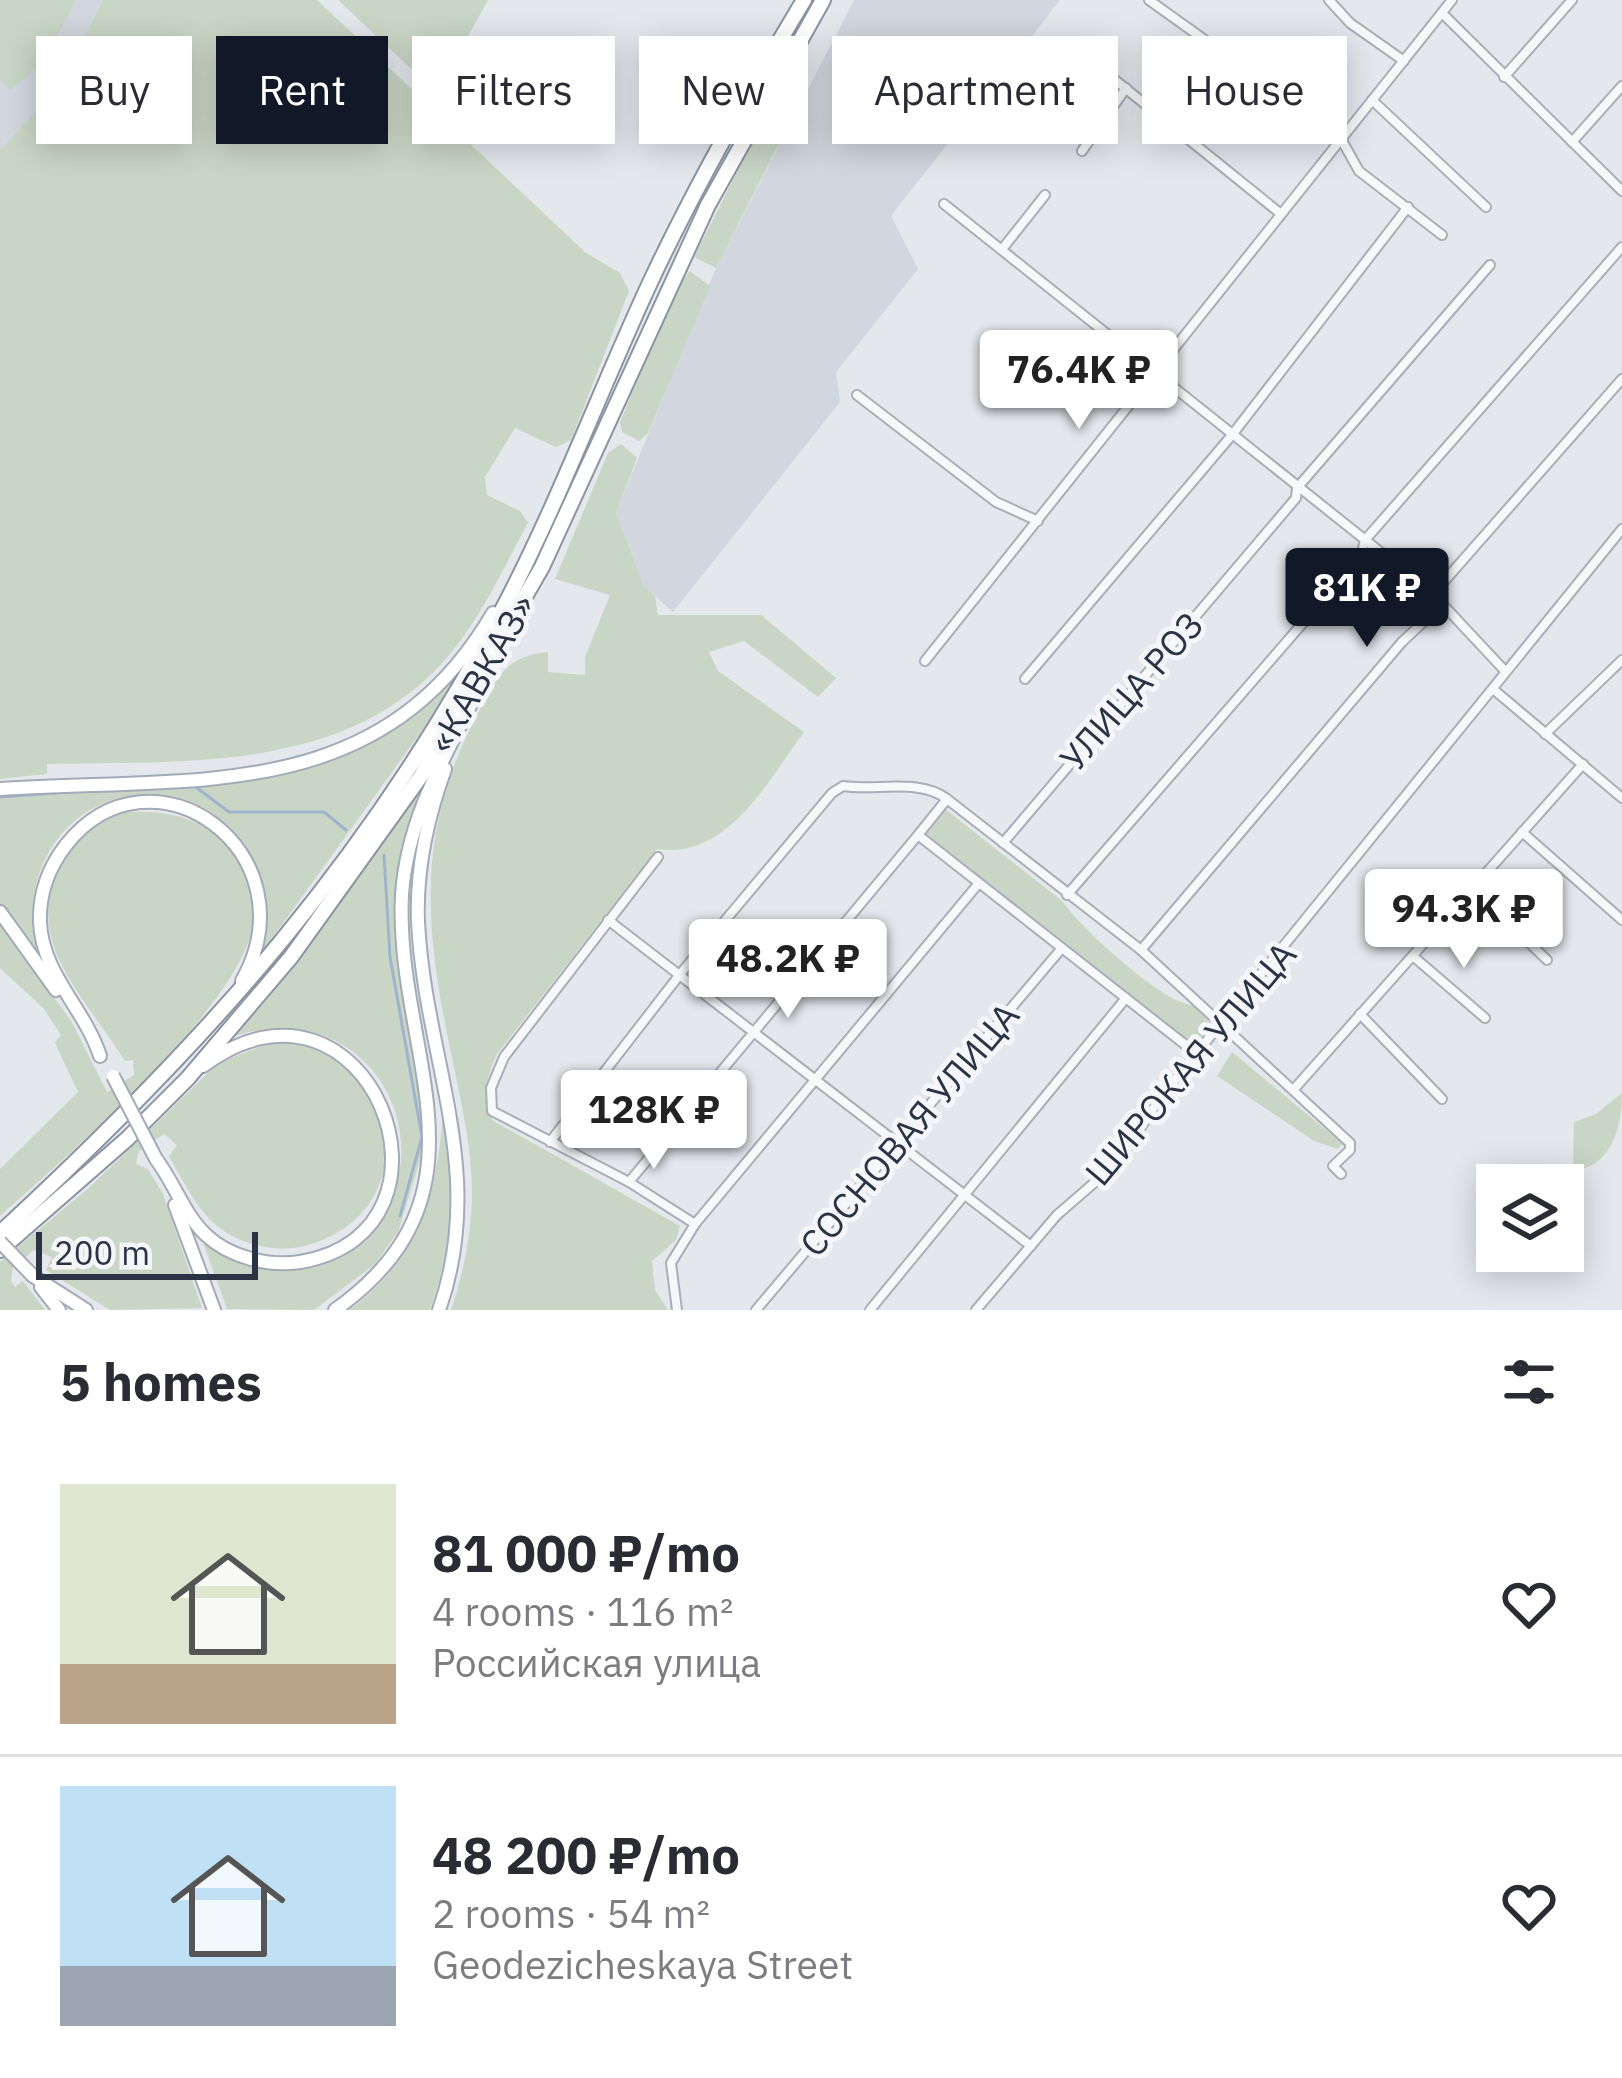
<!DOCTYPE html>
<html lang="en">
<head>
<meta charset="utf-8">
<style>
  :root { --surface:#fff; --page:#f2f2f3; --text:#2b2b33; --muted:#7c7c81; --line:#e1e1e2; --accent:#111827 }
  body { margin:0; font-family:"IBM Plex Sans",sans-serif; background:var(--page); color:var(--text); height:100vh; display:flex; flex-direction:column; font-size:45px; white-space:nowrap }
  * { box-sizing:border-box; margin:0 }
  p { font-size:39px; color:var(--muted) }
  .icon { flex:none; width:66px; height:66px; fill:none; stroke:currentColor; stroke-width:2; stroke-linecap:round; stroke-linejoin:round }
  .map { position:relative; height:1310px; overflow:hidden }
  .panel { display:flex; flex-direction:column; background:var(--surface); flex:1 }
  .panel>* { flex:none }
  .hud { position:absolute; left:36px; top:36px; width:1551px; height:108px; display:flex; gap:24px }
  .controls { position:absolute; left:1476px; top:1164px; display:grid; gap:24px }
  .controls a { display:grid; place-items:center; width:108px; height:108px; border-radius:0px; background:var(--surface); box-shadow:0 6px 30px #0003; font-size:60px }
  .scale { position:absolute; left:36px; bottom:30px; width:222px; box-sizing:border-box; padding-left:12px; border:6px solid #2b3445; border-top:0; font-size:33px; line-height:42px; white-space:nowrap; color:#2b3445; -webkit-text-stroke:9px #f4f6f9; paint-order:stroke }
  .price { position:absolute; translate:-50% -102px; padding:0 27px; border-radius:12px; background:#fff; color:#222; font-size:39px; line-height:78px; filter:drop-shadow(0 3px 6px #0008) }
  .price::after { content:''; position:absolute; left:50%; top:72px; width:36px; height:27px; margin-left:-18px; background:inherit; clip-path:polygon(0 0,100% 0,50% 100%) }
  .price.active { background:var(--accent); color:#fff }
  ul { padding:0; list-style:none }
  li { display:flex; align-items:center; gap:36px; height:300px; padding:0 60px }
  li+li { border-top:3px solid var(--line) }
  li span { display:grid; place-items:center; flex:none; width:336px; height:240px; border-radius:0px; color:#555 }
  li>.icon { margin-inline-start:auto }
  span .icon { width:144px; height:144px; fill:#fffc; stroke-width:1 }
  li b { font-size:51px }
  h2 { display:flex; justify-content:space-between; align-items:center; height:144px; padding:0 60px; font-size:51px }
  .tag { padding:0 42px; border-radius:0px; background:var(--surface); box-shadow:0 6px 30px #0003; font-size:42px; line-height:108px }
  .tag.active { background:var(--accent); color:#fff }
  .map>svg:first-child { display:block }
  .built { fill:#d2d6de }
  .green { fill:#c9d6c5 }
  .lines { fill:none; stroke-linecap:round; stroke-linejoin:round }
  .stream { stroke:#9fb4cc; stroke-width:3 }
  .minor-casing { stroke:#a9aeb7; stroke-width:12 }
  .primary-casing { stroke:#a3abb8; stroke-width:16 }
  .trunk-casing { stroke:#8b94a3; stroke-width:18 }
  .minor { stroke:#f7f8fa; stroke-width:8 }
  .primary { stroke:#fff; stroke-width:12 }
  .trunk { stroke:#fff; stroke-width:14 }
  .primary-bridge-casing { stroke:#a3abb8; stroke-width:16; stroke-linecap:butt }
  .primary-bridge { stroke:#fff; stroke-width:12 }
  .labels { text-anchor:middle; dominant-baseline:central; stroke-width:10; stroke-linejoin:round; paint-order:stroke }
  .street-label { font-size:36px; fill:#2b3445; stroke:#f4f6f9 }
</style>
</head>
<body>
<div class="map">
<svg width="1622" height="1310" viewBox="0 0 1622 1310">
  <rect width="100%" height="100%" fill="#e4e7ec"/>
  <g class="built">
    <path d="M0,0H103L58,88L0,150Z"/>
    <path d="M854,0H1060L891,216L918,269L836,372L840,402L673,612L644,586L616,513L716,268Z"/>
  </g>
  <g class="green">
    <path d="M0,0H76L44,61L11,90L0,81Z"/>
    <path d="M103,0H317L585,252L620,273L629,291L571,440L556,447L515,428L485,477L487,495L520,511L528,523C505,565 484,611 454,649C356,773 189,761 47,764V774L0,779V150L58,88Z"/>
    <path d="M338,0H488L437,93Z"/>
    <path d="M772,103L794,114L716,268L694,257Z"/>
    <path d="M690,271L710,286L648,433L639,441L622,432L620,423L673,290Z"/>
    <path d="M621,444L637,458L616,513L644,586L655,596L658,615H761L836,678L818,697L744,641L709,652L718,671L804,732C769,779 728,860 657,849L497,1054C486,1078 483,1094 492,1120L680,1226L676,1240L652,1261L655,1290L668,1310H451C463,1276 472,1230 472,1193C472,1148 461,1102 452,1058C426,935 414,837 474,721C494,683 502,656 548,652V672L585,675V657L610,595L555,579L608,453Z"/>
    <path d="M460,669L426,725L258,958C304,786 84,735 38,877C29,906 42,932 39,958L0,907V792L268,777L316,766L372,741Z"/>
    <path d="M419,790L396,877L397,942L425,1144L398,1232L375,1264L314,1310L227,1309L200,1234C225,1259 266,1274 301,1266C475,1227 405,977 228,1038L342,898Z"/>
    <path d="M945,809L1062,901C1080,927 1163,1004 1193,1005L1211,1024L1193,1048L925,833Z"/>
    <path d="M127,812C173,810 211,819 237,860C251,881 257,904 252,929C235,1011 65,1158 0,1216V1169L78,1092L55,1043L61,1035L44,1009L0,968V924L72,1022L107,1092L134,1075L133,1060L125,1061C103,1026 70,988 55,950C33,890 67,829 127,812Z"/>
    <path d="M277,1040C304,1042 341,1053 361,1074C368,1081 372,1098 376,1107C405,1176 364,1237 293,1248C267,1251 236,1242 216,1225C196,1208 182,1179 169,1156L177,1145L164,1134L139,1151L136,1164L148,1169L163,1194L202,1308L110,1310L46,1270L52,1257L34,1250L13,1268L11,1281L15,1287L23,1281L45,1310H0V1262L91,1186L218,1063Z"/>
    <path d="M1232,1052L1343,1144L1337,1149L1314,1141L1217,1076Z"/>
    <path d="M1622,1093C1622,1126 1612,1167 1573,1171L1574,1122L1596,1114Z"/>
    <path d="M443,1113C458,1180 453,1245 430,1310H349C415,1263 438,1191 443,1113Z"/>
  </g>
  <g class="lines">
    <g class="stream">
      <path d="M193,785L229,812H324L346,830"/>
      <path d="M0,797L82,791"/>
      <path d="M384,855L390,957L422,1137L400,1216"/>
    </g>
    <defs>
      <g id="minor">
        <path d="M1149,0L1340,137L1359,171L1442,235"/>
        <path d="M1329,0L1350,23L1404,61"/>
        <path d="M1442,13L1622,191"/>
        <path d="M1073,46L1281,214"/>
        <path d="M1504,77L1572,0"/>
        <path d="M1372,100L1486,207"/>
        <path d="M1572,142L1622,86"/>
        <path d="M1082,151L1126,88"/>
        <path d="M944,204L1433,594L1505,671"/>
        <path d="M1003,248L1045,195"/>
        <path d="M857,395L996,502L1038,521"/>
        <path d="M925,661L1452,0"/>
        <path d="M1025,679L1232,435L1408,207"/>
        <path d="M1493,689L1622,798"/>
        <path d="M1545,734L1622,660"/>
        <path d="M1522,832L1622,920"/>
        <path d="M1003,843L1296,498L1297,488L1490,265"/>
        <path d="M658,857L504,1057L491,1088L492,1111L629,1182L695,1224L671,1263L677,1310"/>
        <path d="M1473,888L1547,960"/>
        <path d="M1067,895L1361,556L1365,540L1622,247"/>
        <path d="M608,920L1031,1246"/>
        <path d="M1141,950L1402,642L1436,610L1433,594L1622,379"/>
        <path d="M1414,957L1485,1018"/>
        <path d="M1360,1014L1442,1099"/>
        <path d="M1197,1054L918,835L947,799L1141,950L1350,1143V1150L1333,1166L1341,1174"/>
        <path d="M1295,1088L1583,764"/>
        <path d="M550,1142L681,973L832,793L843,786C876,791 920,778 947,799"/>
        <path d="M629,1182L918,835"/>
        <path d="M695,1224L979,883"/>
        <path d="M756,1310L1062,948"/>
        <path d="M870,1310L1126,998"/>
        <path d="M976,1310L1057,1215L1117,1163L1161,1097L1622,529"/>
      </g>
      <g id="primary">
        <path d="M0,789C193,776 379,807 493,613"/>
        <path d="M0,912L56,990"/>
        <path d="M100,1056C85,1009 42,974 40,922C39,893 49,867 66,845C152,736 314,852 242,981"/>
        <path d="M156,1159C175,1184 183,1213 206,1235C229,1257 269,1267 300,1262C480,1232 368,943 203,1066"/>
        <path d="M175,1205L214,1310"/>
        <path d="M33,1276L86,1310"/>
        <path d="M41,1287L59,1310"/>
        <path d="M335,1310C502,1191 394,1051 402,895C407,816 448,752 482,682"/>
        <path d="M439,1310C488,1171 425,1060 418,922C416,871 428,816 445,769"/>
      </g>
      <g id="trunk">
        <path d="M0,1233C209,1040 375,855 507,601C560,498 600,391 648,287C694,188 748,93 804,0"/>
        <path d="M0,1250L127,1139L188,1078L291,957L421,776L542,567L708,205L823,0"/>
      </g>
    </defs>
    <use href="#minor" class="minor-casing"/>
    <use href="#primary" class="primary-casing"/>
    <use href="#trunk" class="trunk-casing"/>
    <use href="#minor" class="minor"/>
    <use href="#primary" class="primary"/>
    <use href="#trunk" class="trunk"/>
    <defs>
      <g id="primary-bridge">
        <path d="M113,1076L156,1159"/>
        <path d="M0,1242L33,1276"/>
      </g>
    </defs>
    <use href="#primary-bridge" class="primary-bridge-casing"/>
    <use href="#primary-bridge" class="primary-bridge"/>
  </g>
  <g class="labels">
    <g class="street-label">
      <text transform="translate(481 673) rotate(-60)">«КАВКАЗ»</text>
      <text transform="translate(1131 691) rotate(-49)">УЛИЦА РОЗ</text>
      <text transform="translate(1190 1063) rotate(-50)">ШИРОКАЯ УЛИЦА</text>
      <text transform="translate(909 1129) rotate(-50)">СОСНОВАЯ УЛИЦА</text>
    </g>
  </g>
</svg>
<div class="controls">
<a><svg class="icon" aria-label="layers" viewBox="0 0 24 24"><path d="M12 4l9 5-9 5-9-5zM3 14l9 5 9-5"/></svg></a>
</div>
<div class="scale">200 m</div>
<b class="price" style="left:1079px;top:432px">76.4K ₽</b>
<b class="price active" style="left:1367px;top:650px">81K ₽</b>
<b class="price" style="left:1464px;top:971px">94.3K ₽</b>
<b class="price" style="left:788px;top:1021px">48.2K ₽</b>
<b class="price" style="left:654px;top:1172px">128K ₽</b>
<div class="hud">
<a class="tag">Buy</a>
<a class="tag active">Rent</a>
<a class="tag">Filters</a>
<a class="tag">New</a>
<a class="tag">Apartment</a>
<a class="tag">House</a>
</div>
</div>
<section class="panel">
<h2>5 homes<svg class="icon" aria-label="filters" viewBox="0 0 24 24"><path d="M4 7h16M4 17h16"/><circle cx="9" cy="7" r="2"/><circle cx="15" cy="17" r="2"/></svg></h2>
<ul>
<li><span style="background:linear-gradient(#dfe7d0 75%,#b9a48a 0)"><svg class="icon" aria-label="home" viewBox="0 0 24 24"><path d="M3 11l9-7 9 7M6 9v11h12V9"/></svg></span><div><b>81 000 ₽/mo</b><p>4 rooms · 116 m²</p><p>Российская улица</p></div><svg class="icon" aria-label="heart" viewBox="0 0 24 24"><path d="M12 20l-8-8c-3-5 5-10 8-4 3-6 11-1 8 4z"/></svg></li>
<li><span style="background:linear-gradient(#bfe0f5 75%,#9aa5b1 0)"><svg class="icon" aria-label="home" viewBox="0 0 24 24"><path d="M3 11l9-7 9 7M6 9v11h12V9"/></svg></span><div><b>48 200 ₽/mo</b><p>2 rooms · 54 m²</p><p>Geodezicheskaya Street</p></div><svg class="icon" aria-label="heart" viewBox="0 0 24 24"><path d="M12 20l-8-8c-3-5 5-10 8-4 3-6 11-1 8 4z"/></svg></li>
</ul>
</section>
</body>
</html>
